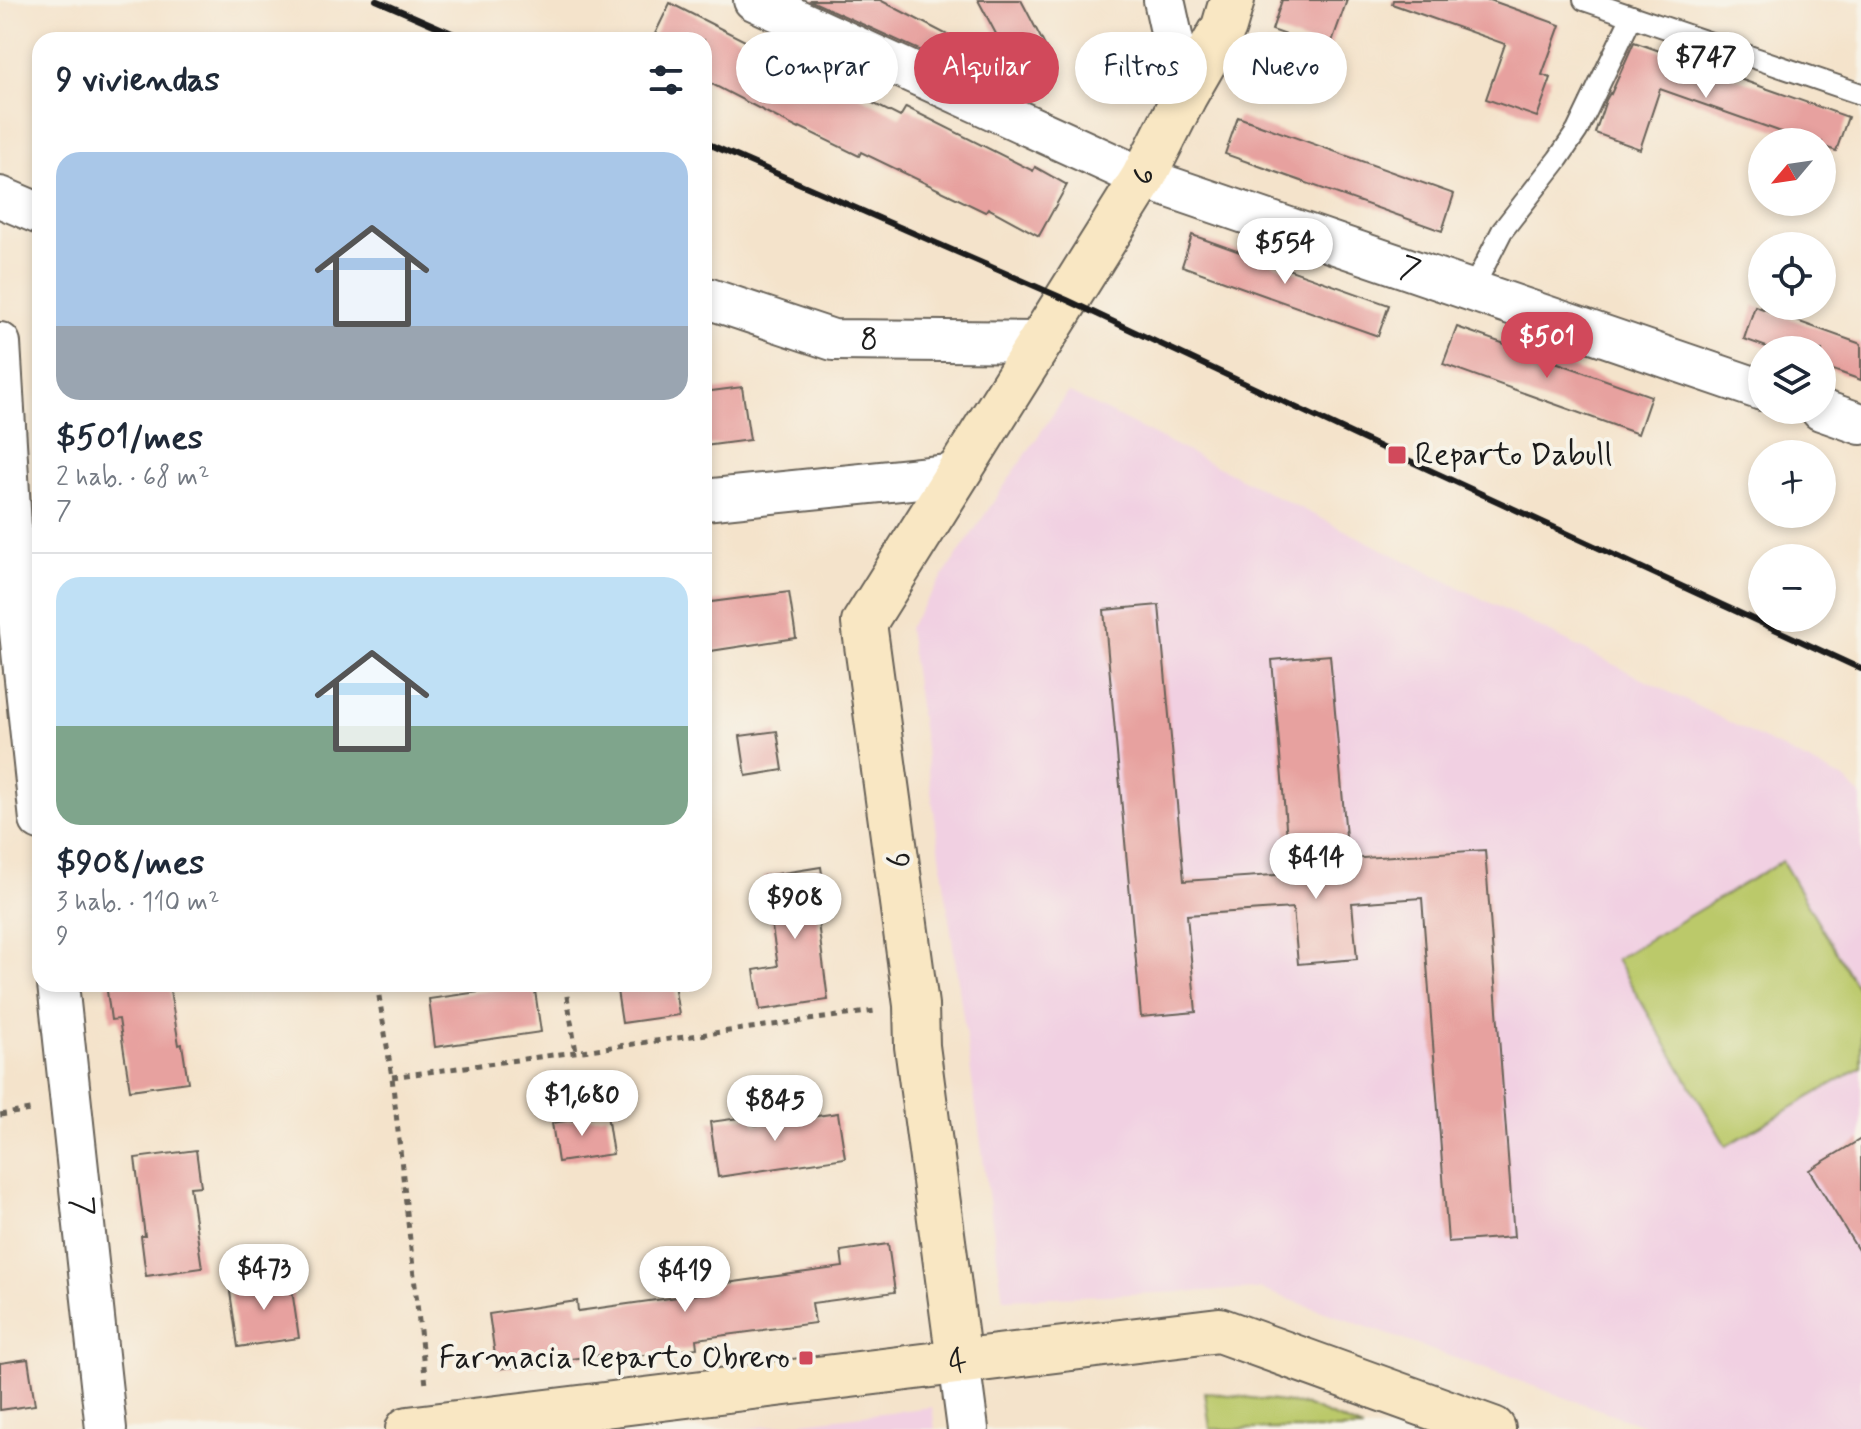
<!DOCTYPE html>
<html lang="es">
<head>
<meta charset="utf-8">
<style>
  :root { --surface:#fff; --page:#f2f2f3; --text:#1f2937; --muted:#747a83; --line:#e0e1e3; --accent:#d1495b }
  body { margin:0; font-family:Mynerve,sans-serif; background:var(--page); color:var(--text); height:100vh; display:flex; flex-direction:column; font-size:30px; white-space:nowrap }
  * { box-sizing:border-box; margin:0 }
  p { font-size:26px; color:var(--muted) }
  .icon { flex:none; width:44px; height:44px; fill:none; stroke:currentColor; stroke-width:2; stroke-linecap:round; stroke-linejoin:round }
  .map { position:relative; flex:1; overflow:hidden }
  .details { position:absolute; left:32px; top:32px; width:680px; height:960px; display:flex; flex-direction:column; background:var(--surface); border-radius:24px; box-shadow:0 4px 12px #0003 }
  .details>* { flex:none }
  .top-card { position:absolute; left:736px; top:32px; width:760px; height:72px; display:flex; gap:16px }
  .needle { width:52px; rotate:241deg }
  .tools { position:absolute; left:1748px; top:128px; display:grid; gap:16px }
  .tools a { display:grid; place-items:center; width:88px; height:88px; border-radius:50%; background:var(--surface); box-shadow:0 4px 12px #0003; font-size:40px }
  .price { position:absolute; translate:-50% -68px; padding:0 18px; border-radius:28px; background:#fff; color:#222; font-size:26px; line-height:52px; filter:drop-shadow(0 2px 4px #0008) }
  .price::after { content:''; position:absolute; left:50%; top:48px; width:24px; height:18px; margin-left:-12px; background:inherit; clip-path:polygon(0 0,100% 0,50% 100%) }
  .price.current { background:var(--accent); color:#fff }
  ul { padding:0; list-style:none }
  li { display:grid; align-content:center; gap:16px; height:424px; padding:0 24px }
  li+li { border-top:2px solid var(--line) }
  li span { display:grid; place-items:center; height:248px; border-radius:24px; color:#555 }
  li>.icon { margin-inline-start:auto }
  span .icon { width:144px; height:144px; fill:#fffc; stroke-width:1 }
  li b { font-size:34px }
  h2 { display:flex; justify-content:space-between; align-items:center; height:96px; padding:0 24px; font-size:34px }
  .chip { padding:0 28px; border-radius:36px; background:var(--surface); box-shadow:0 4px 12px #0003; font-size:28px; line-height:72px }
  .chip.current { background:var(--accent); color:#fff }
  .map>svg:first-child { display:block }
  .built { fill:#f1d0e2 }
  .green { fill:#bbc96b; stroke:#6c7244; stroke-width:2 }
  .building { fill:#e7a19f }
  .lines { fill:none; stroke-linecap:round; stroke-linejoin:round }
  .lane-casing { stroke:#686259; stroke-width:24 }
  .street-casing { stroke:#686259; stroke-width:44 }
  .secondary-casing { stroke:#686259; stroke-width:48 }
  .path { stroke:#686259; stroke-width:5; stroke-dasharray:6 6; stroke-linecap:butt }
  .lane { stroke:#fff; stroke-width:20 }
  .street { stroke:#fff; stroke-width:40 }
  .secondary { stroke:#f9e7c3; stroke-width:44 }
  .rail { stroke:#1c1c1c; stroke-width:6 }
  .poi-dot { fill:#d1495b; stroke:#f7f3e8; stroke-width:3 }
  .labels { text-anchor:middle; dominant-baseline:central; stroke-width:8; stroke-linejoin:round; paint-order:stroke }
  .street-label { font-size:32px; fill:#1c1c1c; stroke:#f7f3e8 }
  .poi-label { font-size:32px; fill:#1c1c1c; stroke:#f7f3e8; text-anchor:start }
</style>
</head>
<body>
<div class="map">
<svg width="1861" height="1429" viewBox="0 0 1861 1429">
  <rect width="100%" height="100%" fill="#f7f3e8"/>
  <filter id="ink" filterUnits="userSpaceOnUse"><feTurbulence type="fractalNoise" baseFrequency=".0125" numOctaves="2"/><feDisplacementMap in="SourceGraphic" scale="16" xChannelSelector="R" yChannelSelector="G"/><feConvolveMatrix kernelMatrix="1 2 1 2 8 2 1 2 1" color-interpolation-filters="sRGB"/></filter>
  <filter id="wash" filterUnits="userSpaceOnUse"><feTurbulence type="fractalNoise" baseFrequency=".006" numOctaves="4" result="noise"/><feDisplacementMap in="SourceGraphic" scale="32" xChannelSelector="R" yChannelSelector="G"/><feGaussianBlur stdDeviation="1.8" result="paint"/><feColorMatrix in="noise" values="0 0 0 0 0 0 0 0 0 0 0 0 0 0 0 0 0 1.4 0 .05"/><feComposite in="paint" operator="in"/></filter>
  <g filter="url(#wash)">
    <rect width="100%" height="100%" fill="#f4e3cb"/>
    <g class="built">
      <path d="M1068,392L1845,780L1861,796V1429H1654L1260,1289L1003,1299L908,628Z"/>
      <path d="M932,1407L935,1429H743Z"/>
    </g>
    <g class="green">
      <path d="M1782,861L1861,994V1067L1726,1146L1616,959Z"/>
      <path d="M1205,1392L1305,1405L1363,1429H1210Z"/>
    </g>
    <g id="blocks">
      <g class="building">
        <path d="M809,0H880L963,43L952,65Z"/>
        <path d="M978,0H1021L1055,65L1022,83Z"/>
        <path d="M1282,0H1347L1329,50L1272,30Z"/>
        <path d="M1393,0H1490L1560,25L1542,75L1551,78L1537,117L1486,99L1505,44L1392,4Z"/>
        <path d="M670,3L846,92L847,90L900,117L906,107L1033,171L1035,167L1067,185L1039,236L988,208L985,212L861,152L859,156L800,127L799,129L704,80V40H652Z"/>
        <path d="M1634,42L1848,117L1836,151L1822,146V142H1810L1660,89L1640,149L1595,133L1606,100L1610,93L1611,94Z"/>
        <path d="M1238,117L1454,194L1442,231L1225,154Z"/>
        <path d="M1192,235L1389,305L1378,336L1182,266Z"/>
        <path d="M1755,306L1861,344V380L1822,366V350H1775L1744,339Z"/>
        <path d="M1457,327L1651,396L1638,434L1443,364Z"/>
        <path d="M742,387L750,440L704,446V392Z"/>
        <path d="M789,592L796,638L704,652V603Z"/>
        <path d="M1159,605L1184,881L1290,874L1272,660L1330,655L1348,859L1485,850L1514,1237L1448,1242L1422,898L1352,903L1357,959L1298,964L1293,908L1187,915L1196,1012L1141,1017L1104,610Z"/>
        <path d="M777,731L783,770L746,776L740,736Z"/>
        <path d="M821,867L828,914L817,915L828,1000L760,1010L754,970L778,966L764,876Z"/>
        <path d="M106,984H169L179,1045L182,1044L188,1082L130,1090L119,1019L111,1020Z"/>
        <path d="M534,984L541,1032L435,1047L429,999Z"/>
        <path d="M616,984H674L679,1015L622,1023Z"/>
        <path d="M838,1113L845,1158L718,1177L710,1122L753,1116L755,1125Z"/>
        <path d="M607,1115L613,1154L558,1162L552,1123Z"/>
        <path d="M1861,1139V1255L1809,1170Z"/>
        <path d="M196,1150L201,1186L190,1187L202,1268L146,1276L141,1236H145L135,1158Z"/>
        <path d="M888,1244L895,1292L812,1303L815,1323L696,1339L697,1348L622,1358V1352L497,1369L489,1314L577,1301L578,1311L713,1292L712,1285L843,1267L841,1251Z"/>
        <path d="M290,1276L299,1338L238,1347L229,1285Z"/>
        <path d="M28,1359L35,1405L0,1410V1363Z"/>
      </g>
    </g>
  </g>
  <g filter="url(#ink)">
    <use href="#blocks" fill-opacity="0" stroke="#686259" stroke-width="2"/>
    <g class="lines">
      <defs>
        <g id="lane">
          <path d="M1584,0L1861,94"/>
          <path d="M1472,290L1502,231L1558,159L1577,131L1632,16"/>
        </g>
        <g id="street">
          <path id="s1" d="M754,0L1143,178L1762,390"/>
          <path d="M1164,0L1185,95"/>
          <path d="M0,197L40,214"/>
          <path id="s2" d="M704,297L833,340L1041,342"/>
          <path d="M0,343L14,576L40,820"/>
          <path d="M1821,410L1861,424"/>
          <path d="M704,500L959,474"/>
          <path id="s3" d="M58,984L106,1429"/>
          <path d="M959,1361L968,1429"/>
        </g>
        <g id="secondary">
          <path id="s4" d="M959,1361L917,1046L916,1005L864,623L1143,178L1185,95L1224,27L1232,0"/>
          <path id="s5" d="M408,1429L1219,1330L1493,1429"/>
        </g>
      </defs>
      <use href="#lane" class="lane-casing"/>
      <use href="#street" class="street-casing"/>
      <use href="#secondary" class="secondary-casing"/>
      <g class="path">
        <path d="M377,984L392,1077L426,1385"/>
        <path d="M565,984L576,1052"/>
        <path d="M392,1077L875,1011"/>
        <path d="M0,1115L35,1109"/>
      </g>
      <use href="#lane" class="lane"/>
      <use href="#street" class="street"/>
      <use href="#secondary" class="secondary"/>
      <g class="rail">
        <path d="M376,0L468,40"/>
        <path d="M704,142L1067,300L1397,455L1861,669"/>
      </g>
    </g>
  </g>
  <g class="poi-dot">
    <rect x="1387" y="445" width="20" height="20" rx="4"/>
    <rect x="798" y="1350" width="16" height="16" rx="4"/>
  </g>
  <g class="labels">
    <g class="street-label">
      <text stroke="none"><textPath href="#s4" startOffset="1272">6</textPath></text>
      <text stroke="none"><textPath href="#s1" startOffset="710">7</textPath></text>
      <text stroke="none"><textPath href="#s2" startOffset="172">8</textPath></text>
      <text transform="translate(897 861) rotate(82)">9</text>
      <text stroke="none"><textPath href="#s3" startOffset="224">7</textPath></text>
      <text stroke="none"><textPath href="#s5" startOffset="554">4</textPath></text>
    </g>
    <g class="poi-label">
      <text x="1415" y="455">Reparto Dabull</text>
      <text x="790" y="1358" text-anchor="end">Farmacia Reparto Obrero</text>
    </g>
  </g>
</svg>
<div class="tools">
<a><svg class="needle" viewBox="-14 -14 28 28"><path d="M0-13l5 13h-10z" fill="#e53935"/><path d="M0 13l5-13h-10z" fill="#747a83"/></svg></a>
<a><svg class="icon" aria-label="locate" viewBox="0 0 24 24"><circle cx="12" cy="12" r="6"/><path d="M12 2v4M12 18v4M2 12h4M18 12h4"/></svg></a>
<a><svg class="icon" aria-label="layers" viewBox="0 0 24 24"><path d="M12 4l9 5-9 5-9-5zM3 14l9 5 9-5"/></svg></a>
<a>+</a>
<a>−</a>
</div>
<b class="price" style="left:1706px;top:100px">$747</b>
<b class="price" style="left:1285px;top:286px">$554</b>
<b class="price current" style="left:1547px;top:380px">$501</b>
<b class="price" style="left:1316px;top:901px">$414</b>
<b class="price" style="left:795px;top:941px">$908</b>
<b class="price" style="left:582px;top:1138px">$1,680</b>
<b class="price" style="left:775px;top:1143px">$845</b>
<b class="price" style="left:264px;top:1312px">$473</b>
<b class="price" style="left:685px;top:1314px">$419</b>
<div class="top-card">
<a class="chip">Comprar</a>
<a class="chip current">Alquilar</a>
<a class="chip">Filtros</a>
<a class="chip">Nuevo</a>
</div>
<section class="details">
<h2>9 viviendas<svg class="icon" aria-label="filters" viewBox="0 0 24 24"><path d="M4 7h16M4 17h16"/><circle cx="9" cy="7" r="2"/><circle cx="15" cy="17" r="2"/></svg></h2>
<ul>
<li><span style="background:linear-gradient(#a9c7e8 70%,#9aa5b1 0)"><svg class="icon" aria-label="home" viewBox="0 0 24 24"><path d="M3 11l9-7 9 7M6 9v11h12V9"/></svg></span><div><b>$501/mes</b><p>2 hab. · 68 m²</p><p>7</p></div></li>
<li><span style="background:linear-gradient(#bfe0f5 60%,#7fa58c 0)"><svg class="icon" aria-label="home" viewBox="0 0 24 24"><path d="M3 11l9-7 9 7M6 9v11h12V9"/></svg></span><div><b>$908/mes</b><p>3 hab. · 110 m²</p><p>9</p></div></li>
</ul>
</section>
</div>
</body>
</html>
